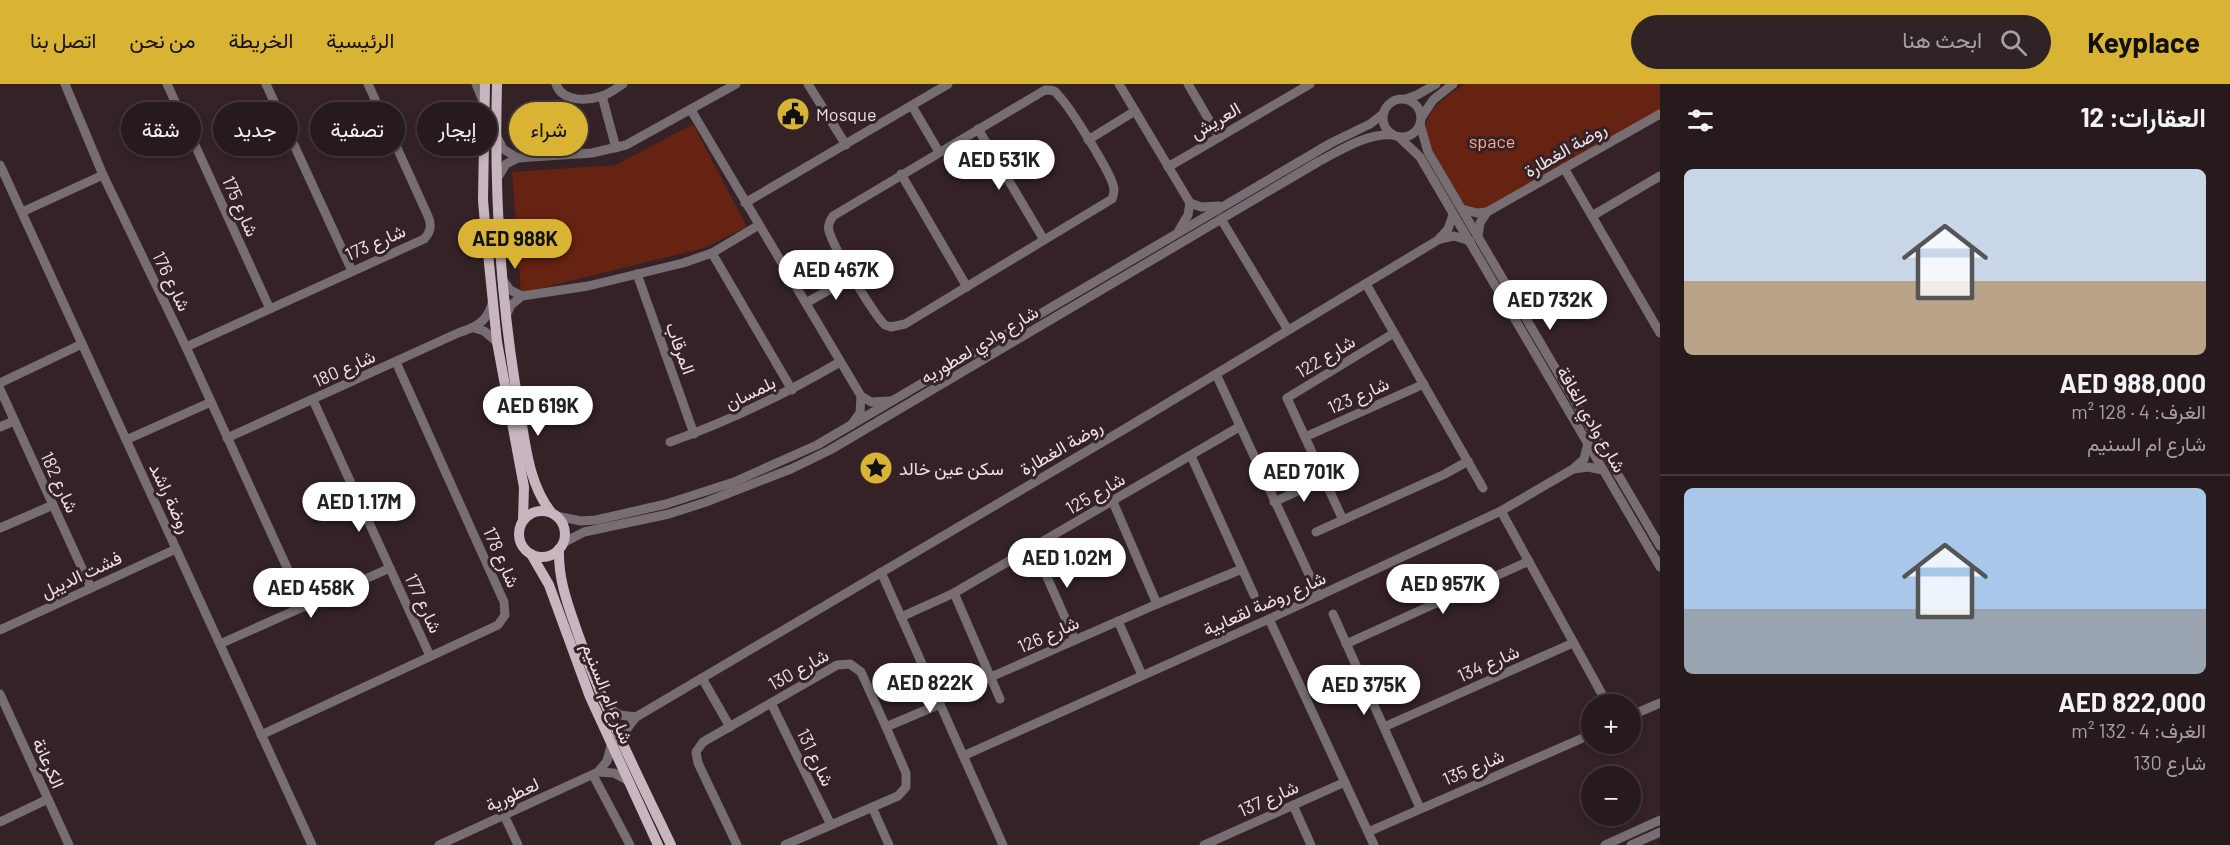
<!DOCTYPE html>
<html lang="ar">
<head>
<meta charset="utf-8">
<style>
  :root { --surface:#271a1d; --page:#2f2326; --text:#f1f3f6; --muted:#a4a1a4; --line:#43383b; --accent:#d9b334 }
  body { margin:0; font-family:Barlow,Vazirmatn,sans-serif; background:var(--page); color:var(--text); direction:rtl; height:100vh; display:flex; flex-direction:column; font-size:22px; white-space:nowrap }
  * { box-sizing:border-box; margin:0 }
  p { font-size:20px; color:var(--muted) }
  .icon { flex:none; width:33px; height:33px; fill:none; stroke:currentColor; stroke-width:2; stroke-linecap:round; stroke-linejoin:round }
  .map { position:relative; flex:1; overflow:hidden; direction:ltr }
  .side { display:flex; flex-direction:column; background:var(--surface); width:570px }
  .side>* { flex:none }
  .banner { position:absolute; left:18px; top:18px; width:570px; height:54px; direction:rtl; display:flex; gap:12px }
  .buttons { position:absolute; left:1581px; top:610px; display:grid; gap:12px }
  .buttons a { display:grid; place-items:center; width:60px; height:60px; border-radius:50%; background:var(--surface); box-shadow:0 3px 9px #0003,0 0 0 2px var(--line); font-size:30px }
  .price { position:absolute; translate:-50% -51px; padding:0 14px; border-radius:21px; background:#fff; color:#222; font-size:20px; line-height:39px; filter:drop-shadow(0 2px 3px #0008) }
  .price::after { content:''; position:absolute; left:50%; top:36px; width:18px; height:14px; margin-left:-9px; background:inherit; clip-path:polygon(0 0,100% 0,50% 100%) }
  .price.current { background:var(--accent); color:#111 }
  ul { padding:0; list-style:none }
  li { display:grid; align-content:center; gap:12px; height:318px; padding:0 24px }
  li+li { border-top:2px solid var(--line) }
  li span { display:grid; place-items:center; height:186px; border-radius:9px; color:#555 }
  li>.icon { margin-inline-start:auto }
  span .icon { width:108px; height:108px; fill:#fffc; stroke-width:1 }
  li b { font-size:26px }
  h2 { display:flex; justify-content:space-between; align-items:center; height:72px; padding:0 24px; font-size:26px }
  .pill { padding:0 21px; border-radius:27px; background:var(--surface); box-shadow:0 3px 9px #0003,0 0 0 2px var(--line); font-size:21px; line-height:54px }
  .pill.current { background:var(--accent); color:#111 }
  header { display:flex; align-items:center; gap:36px; box-sizing:border-box; height:84px; padding:0 30px; background:var(--accent); color:#111 }
  header strong { font-size:28px }
  nav { display:flex; gap:33px; margin-inline-start:auto; font-size:21px }
  .search { width:420px; height:54px; background:var(--page); display:flex; align-items:center; gap:15px; box-sizing:border-box; padding:0 21px; border-radius:33px; color:var(--muted); font-size:22px }
  main { display:flex; flex:1; min-height:0 }
  .map>svg:first-child { display:block }
  .green { fill:#662311 }
  .lines { fill:none; stroke-linecap:round; stroke-linejoin:round }
  .minor { stroke:#776e73; stroke-width:9 }
  .major { stroke:#c7b5c0; stroke-width:10 }
  .labels { text-anchor:middle; dominant-baseline:central; stroke-width:6; stroke-linejoin:round; paint-order:stroke }
  .poi-label { font-size:18px; fill:#ede0e4; stroke:#342227; text-anchor:start }
  .street-label { font-size:18px; fill:#ede0e4; stroke:#342227 }
  .park-label { font-size:18px; fill:#fea68d; stroke:#342227 }
</style>
</head>
<body>
<header>
<strong>Keyplace</strong>
<div class="search"><svg class="icon" aria-label="search" viewBox="0 0 24 24"><circle cx="10" cy="10" r="6"/><path d="M15 15l6 6"/></svg>ابحث هنا</div>
<nav><a>الرئيسية</a><a>الخريطة</a><a>من نحن</a><a>اتصل بنا</a></nav>
</header>
<main>
<section class="side">
<h2>العقارات: 12<svg class="icon" aria-label="filters" viewBox="0 0 24 24"><path d="M4 7h16M4 17h16"/><circle cx="9" cy="7" r="2"/><circle cx="15" cy="17" r="2"/></svg></h2>
<ul>
<li><span style="background:linear-gradient(#c9d6e8 60%,#b9a48a 0)"><svg class="icon" aria-label="home" viewBox="0 0 24 24"><path d="M3 11l9-7 9 7M6 9v11h12V9"/></svg></span><div><b>AED 988,000</b><p>الغرف: 4 · 128 m²</p><p>شارع ام السنيم</p></div></li>
<li><span style="background:linear-gradient(#a9c7e8 65%,#9aa5b1 0)"><svg class="icon" aria-label="home" viewBox="0 0 24 24"><path d="M3 11l9-7 9 7M6 9v11h12V9"/></svg></span><div><b>AED 822,000</b><p>الغرف: 4 · 132 m²</p><p>شارع 130</p></div></li>
</ul>
</section>
<div class="map">
<svg width="1660" height="761" viewBox="0 0 1660 761">
  <rect width="100%" height="100%" fill="#342227"/>
  <g class="green">
    <path d="M1465,0H1660V27L1485,125C1479,126 1472,126 1467,122C1459,118 1436,77 1431,67C1427,59 1424,48 1426,40C1430,22 1451,9 1465,0Z"/>
    <path d="M693,40L747,143L704,164L521,209L512,88L616,81Z"/>
  </g>
  <g class="lines">
    <g class="minor">
      <path d="M65,0L103,91L186,263L305,523"/>
      <path d="M167,0L270,225"/>
      <path d="M266,0L352,187"/>
      <path d="M476,0L483,17"/>
      <path d="M556,0C562,18 587,17 602,12C609,10 617,4 623,0"/>
      <path d="M808,0L846,61"/>
      <path d="M1119,0L1190,119L1201,123L1219,122"/>
      <path d="M1188,0L1219,53"/>
      <path d="M1045,6C1051,6 1055,6 1058,11C1069,21 1110,88 1113,101C1115,106 1114,110 1112,115L905,240L891,243L885,241C874,231 835,166 830,150C827,143 829,138 833,132Z"/>
      <path d="M602,12L616,64"/>
      <circle cx="1402" cy="34" r="19"/>
      <path d="M1406,15L1417,11L1436,0"/>
      <path d="M912,22L939,68"/>
      <path d="M691,26L861,312L871,318L890,317"/>
      <path d="M1421,34L1433,16L1453,0"/>
      <path d="M1420,40L1428,68L1660,462"/>
      <path d="M978,45L1044,156"/>
      <path d="M497,53L503,65L518,74"/>
      <path d="M1399,53L1420,73L1660,483"/>
      <path d="M1088,56L1135,27"/>
      <path d="M0,81L312,761"/>
      <path d="M1168,83L1310,0"/>
      <path d="M1564,84L1660,249"/>
      <path d="M901,90L967,203"/>
      <path d="M497,95L506,80L518,74L592,69L626,61L736,0"/>
      <path d="M745,119L948,0"/>
      <path d="M1462,125L1477,129L1487,128"/>
      <path d="M22,128L103,91"/>
      <path d="M1592,132L1660,92"/>
      <path d="M1221,135L1288,246"/>
      <path d="M1179,146L1188,131L1190,119"/>
      <path d="M1478,152L1480,139L1487,128L1660,30"/>
      <path d="M1440,155L1454,152L1470,157"/>
      <path d="M712,169L792,306"/>
      <path d="M637,190L694,350"/>
      <path d="M502,195L510,206L522,212"/>
      <path d="M1366,200L1483,404"/>
      <path d="M806,219L853,192"/>
      <path d="M506,232L511,221L522,212L588,202L683,179L712,169L759,141"/>
      <path d="M474,244L484,247L497,258"/>
      <path d="M186,263L424,155C431,148 432,141 428,132L368,0"/>
      <path d="M1216,290L1319,512"/>
      <path d="M0,299L82,260"/>
      <path d="M0,305L91,504"/>
      <path d="M313,316L430,572"/>
      <path d="M852,340L860,329L861,312"/>
      <path d="M0,343L14,337"/>
      <path d="M1305,353L1424,300"/>
      <path d="M227,354L458,249C476,243 486,239 492,220"/>
      <path d="M126,356L211,318"/>
      <path d="M670,358C730,337 785,310 840,278"/>
      <path d="M1191,372L1254,511"/>
      <path d="M1573,385L1588,383L1603,386"/>
      <path d="M1113,418L1157,520"/>
      <path d="M1274,418L1324,395"/>
      <path d="M1501,427L1608,621"/>
      <path d="M556,432L581,437L596,436L666,420L734,398L817,361L1331,59L1370,40L1383,30"/>
      <path d="M1343,436L1287,314L1394,249"/>
      <path d="M0,444L53,421"/>
      <path d="M1316,448L1445,390L1468,377"/>
      <path d="M563,459L584,448L669,430L706,418L791,385L830,366L1318,78C1341,66 1366,49 1393,51"/>
      <path d="M1034,464L1075,556"/>
      <path d="M881,488L1003,761"/>
      <path d="M954,509L1000,615"/>
      <path d="M1333,530L1420,724"/>
      <path d="M901,533L954,509L1239,343"/>
      <path d="M1269,535L1374,761"/>
      <path d="M1118,537L1142,591"/>
      <path d="M0,546L176,465"/>
      <path d="M220,560L390,484"/>
      <path d="M1346,560L1529,477"/>
      <path d="M991,593L1157,520L1242,485"/>
      <path d="M702,594L730,643"/>
      <path d="M0,610L69,761"/>
      <path d="M771,619L831,741"/>
      <path d="M607,623L620,631L636,633"/>
      <path d="M1630,632L1660,619"/>
      <path d="M886,643L940,620"/>
      <path d="M1384,643L1573,559"/>
      <path d="M261,651L498,541L505,531L504,518L396,278"/>
      <path d="M624,662L626,646L636,633L1128,343L1438,156L1448,145L1453,131"/>
      <path d="M963,672L1269,535L1501,427L1573,385L1584,375L1588,360"/>
      <path d="M598,688L614,689L627,696"/>
      <path d="M593,691L630,761"/>
      <path d="M1293,721L1311,761"/>
      <path d="M872,723L889,761"/>
      <path d="M504,731L518,761"/>
      <path d="M0,738L48,715"/>
      <path d="M1368,748L1592,650"/>
      <path d="M439,761L598,688L607,677L611,662"/>
      <path d="M737,761L698,679L696,668L703,658L837,581L850,580L861,588L886,643L906,689V703L898,712L785,761"/>
      <path d="M1204,761L1345,698"/>
      <path d="M1605,761L1660,736"/>
      <path d="M1631,761L1660,748"/>
    </g>
    <g class="major">
      <path d="M485,0L483,116L485,140L497,258L524,403L523,436"/>
      <path d="M497,0C494,113 500,218 520,329C526,363 529,400 551,428"/>
      <circle cx="542" cy="450" r="23"/>
      <path d="M559,465C558,496 568,521 578,550C603,623 638,692 671,761"/>
      <path d="M531,470L549,501L590,613L658,761"/>
    </g>
  </g>
  <defs>
    <symbol id="civic-disc" viewBox="-11 -11 22 22"><circle r="9.5" fill="#d9b334" stroke="#342227"/><path d="M-.6-6.5H3V-4.5H.6V-3L4-1V1h2V6H-6V1h2V-1L-.6-3ZM-1.2 2.5V6h2.4V2.5Z" fill="#111"/></symbol>
    <symbol id="sight-disc" viewBox="-11 -11 22 22"><circle r="9.5" fill="#d9b334" stroke="#342227"/><path d="M0-6L1.8-2.2L6-1.7L2.9 1.2L3.7 5.4L0 3.3L-3.7 5.4L-2.9 1.2L-6-1.7L-1.8-2.2Z" fill="#111"/></symbol>
  </defs>
  <g fill-rule="evenodd">
    <use href="#civic-disc" x="774" y="11" width="38" height="38"/>
    <use href="#sight-disc" x="857" y="365" width="38" height="38"/>
  </g>
  <g class="labels">
    <g class="poi-label">
      <text x="816" y="30">Mosque</text>
      <text x="899" y="384">سكن عين خالد</text>
    </g>
    <g class="street-label">
      <text transform="translate(1215 36) rotate(-30)">العريش</text>
      <text transform="translate(1565 65) rotate(-30)">روضة الغطارة</text>
      <text transform="translate(241 122) rotate(66)">شارع 175</text>
      <text transform="translate(375 158) rotate(-24)">شارع 173</text>
      <text transform="translate(172 197) rotate(64)">شارع 176</text>
      <text transform="translate(979 260) rotate(-31)">شارع وادي لعطوريه</text>
      <text transform="translate(681 264) rotate(70)">المرقاب</text>
      <text transform="translate(1325 272) rotate(-31)">شارع 122</text>
      <text transform="translate(344 284) rotate(-24)">شارع 180</text>
      <text transform="translate(750 308) rotate(-26)">بلمسان</text>
      <text transform="translate(1358 311) rotate(-24)">شارع 123</text>
      <text transform="translate(1592 335) rotate(60)">شارع وادي الغافة</text>
      <text transform="translate(1061 363) rotate(-30)">روضة الغطارة</text>
      <text transform="translate(60 398) rotate(65)">شارع 182</text>
      <text transform="translate(1095 409) rotate(-30)">شارع 125</text>
      <text transform="translate(171 414) rotate(65)">روضة راشد</text>
      <text transform="translate(502 473) rotate(66)">شارع 178</text>
      <text transform="translate(81 490) rotate(-25)">فشت الديبل</text>
      <text transform="translate(424 519) rotate(65)">شارع 177</text>
      <text transform="translate(1264 519) rotate(-24)">شارع روضة لقعابية</text>
      <text transform="translate(1048 550) rotate(-24)">شارع 126</text>
      <text transform="translate(1488 579) rotate(-24)">شارع 134</text>
      <text transform="translate(798 585) rotate(-29)">شارع 130</text>
      <text transform="translate(608 609) rotate(68)">شارع ام السنيم</text>
      <text transform="translate(816 673) rotate(64)">شارع 131</text>
      <text transform="translate(49 679) rotate(66)">الكرعانة</text>
      <text transform="translate(1473 683) rotate(-23)">شارع 135</text>
      <text transform="translate(512 710) rotate(-25)">لعطورية</text>
      <text transform="translate(1268 714) rotate(-24)">شارع 137</text>
    </g>
    <g class="park-label">
      <text x="1492" y="57">space</text>
    </g>
  </g>
</svg>
<div class="buttons">
<a>+</a>
<a>−</a>
</div>
<b class="price" style="left:999px;top:107px">AED 531K</b>
<b class="price current" style="left:515px;top:186px">AED 988K</b>
<b class="price" style="left:836px;top:217px">AED 467K</b>
<b class="price" style="left:1550px;top:247px">AED 732K</b>
<b class="price" style="left:538px;top:353px">AED 619K</b>
<b class="price" style="left:1304px;top:419px">AED 701K</b>
<b class="price" style="left:359px;top:449px">AED 1.17M</b>
<b class="price" style="left:1067px;top:505px">AED 1.02M</b>
<b class="price" style="left:1443px;top:531px">AED 957K</b>
<b class="price" style="left:311px;top:535px">AED 458K</b>
<b class="price" style="left:930px;top:630px">AED 822K</b>
<b class="price" style="left:1364px;top:632px">AED 375K</b>
<div class="banner">
<a class="pill current">شراء</a>
<a class="pill">إيجار</a>
<a class="pill">تصفية</a>
<a class="pill">جديد</a>
<a class="pill">شقة</a>
</div>
</div>
</main>
</body>
</html>
